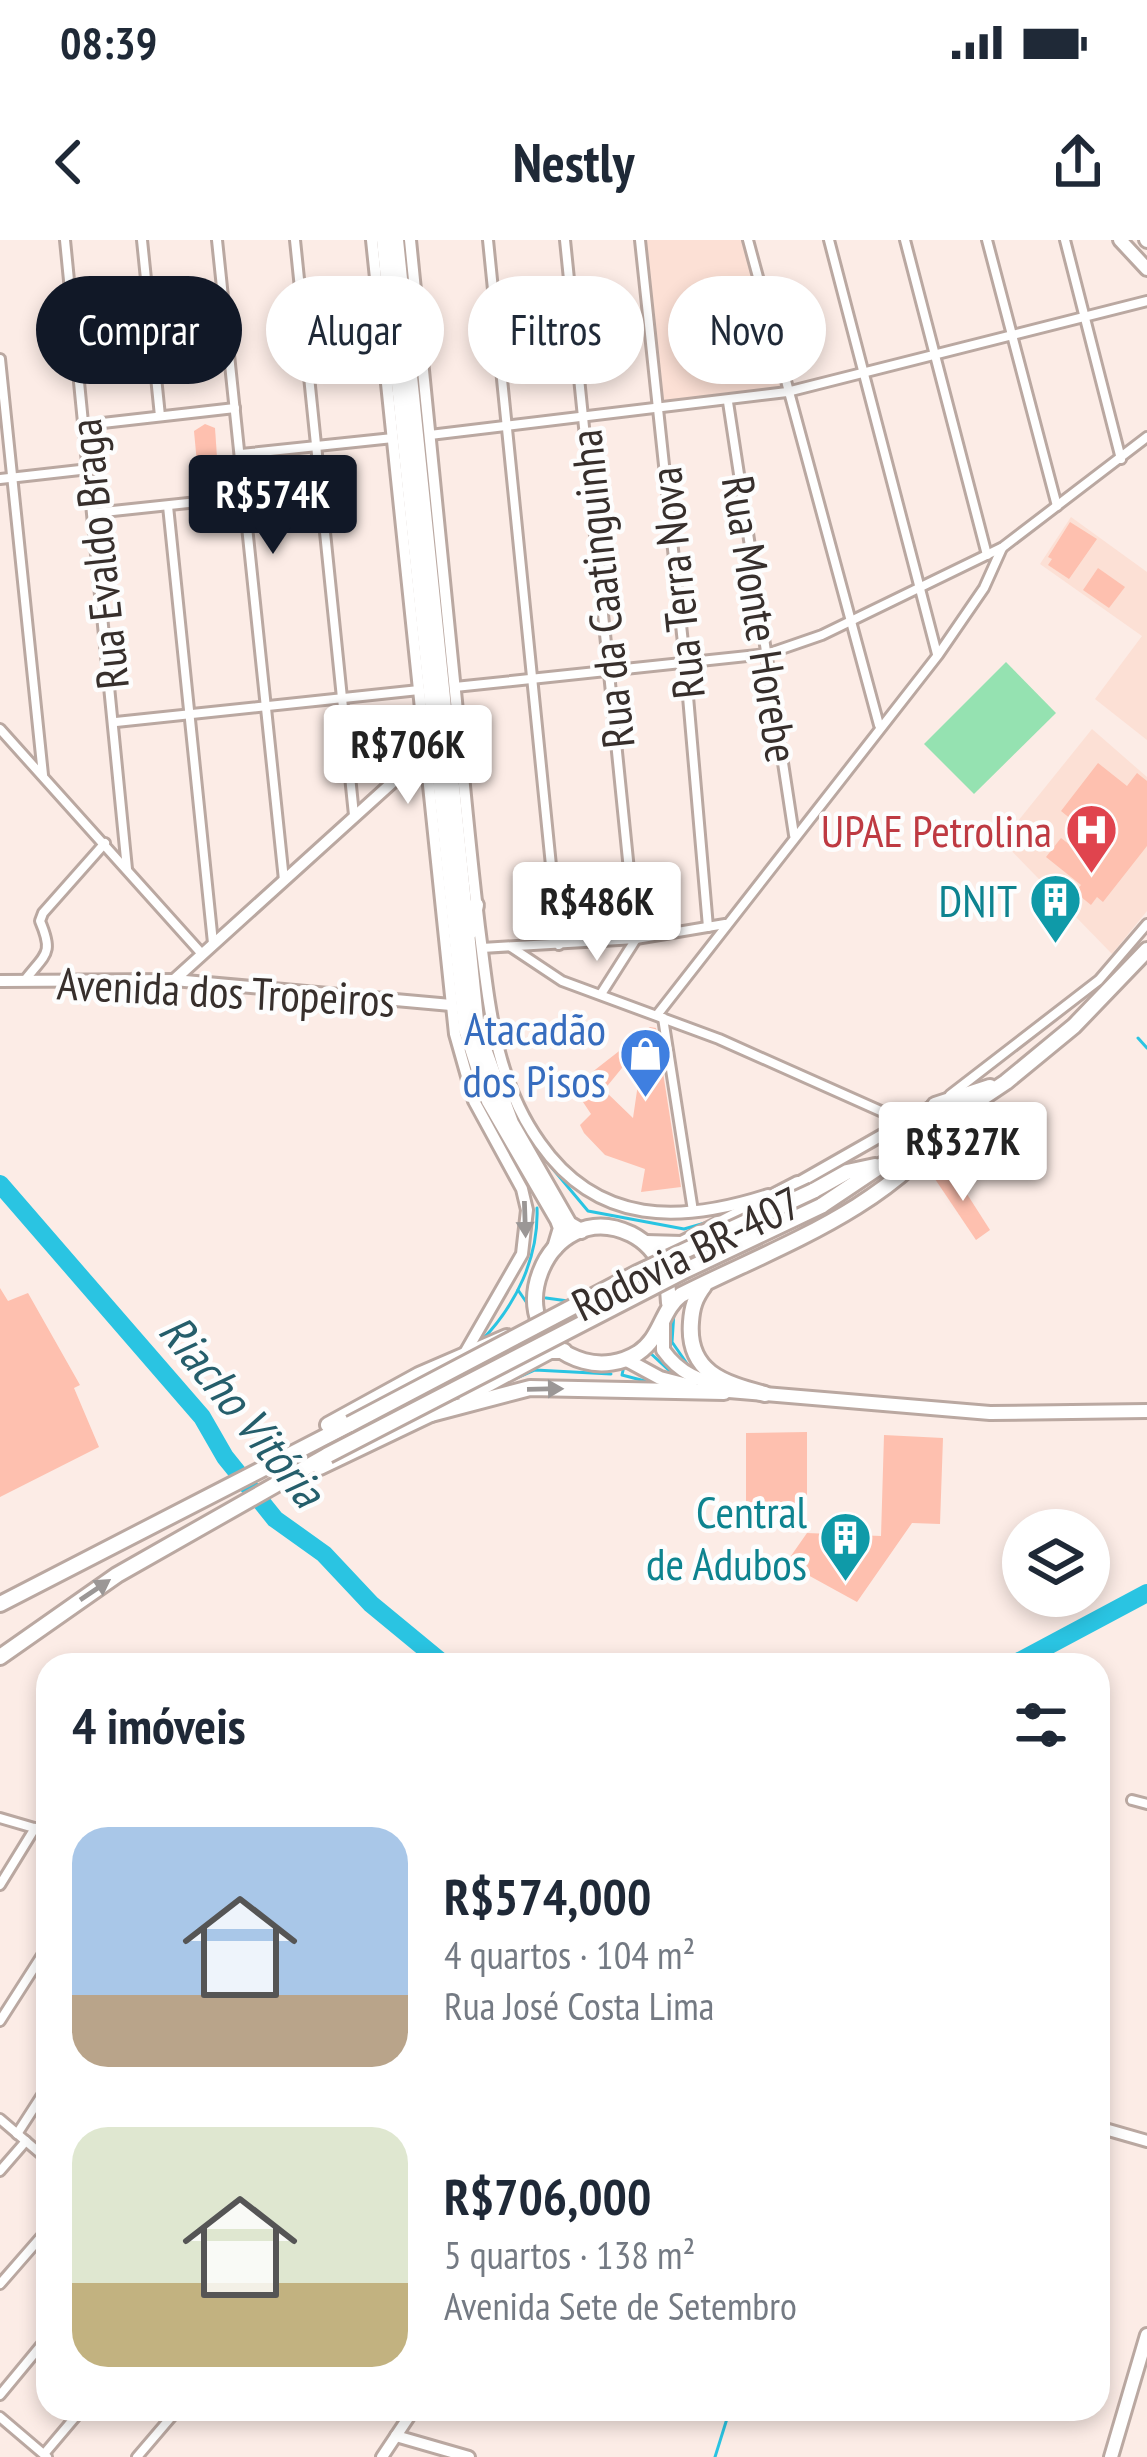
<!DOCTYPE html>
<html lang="pt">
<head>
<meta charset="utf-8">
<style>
  :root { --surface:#fff; --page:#f2f2f3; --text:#1f2937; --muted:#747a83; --accent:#111827 }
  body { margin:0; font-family:"PT Sans Narrow",sans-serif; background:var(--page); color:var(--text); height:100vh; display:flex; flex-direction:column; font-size:45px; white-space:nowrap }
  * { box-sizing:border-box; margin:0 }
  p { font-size:39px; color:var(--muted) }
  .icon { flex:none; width:66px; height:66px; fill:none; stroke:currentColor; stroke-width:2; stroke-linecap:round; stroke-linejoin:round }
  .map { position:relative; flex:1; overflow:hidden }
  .side { position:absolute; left:36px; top:1413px; width:1074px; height:768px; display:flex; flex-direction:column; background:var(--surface); border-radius:36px; box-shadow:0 6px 18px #0003 }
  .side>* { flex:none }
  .hud { position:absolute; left:36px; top:36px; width:1077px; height:108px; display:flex; gap:24px }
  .tools { position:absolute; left:1002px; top:1269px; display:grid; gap:24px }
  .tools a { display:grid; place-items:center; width:108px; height:108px; border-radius:50%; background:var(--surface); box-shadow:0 6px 18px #0003; font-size:60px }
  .price { position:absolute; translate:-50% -102px; padding:0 27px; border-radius:12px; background:#fff; color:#222; font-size:39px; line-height:78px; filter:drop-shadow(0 3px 6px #0008) }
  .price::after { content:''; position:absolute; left:50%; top:72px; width:36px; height:27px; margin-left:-18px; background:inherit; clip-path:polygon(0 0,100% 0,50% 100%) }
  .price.selected { background:var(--accent); color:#fff }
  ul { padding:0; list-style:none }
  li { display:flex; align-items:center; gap:36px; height:300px; padding:0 36px }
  li span { display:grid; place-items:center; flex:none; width:336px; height:240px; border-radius:36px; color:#555 }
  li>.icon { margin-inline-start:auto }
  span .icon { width:144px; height:144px; fill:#fffc; stroke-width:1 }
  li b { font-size:51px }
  h2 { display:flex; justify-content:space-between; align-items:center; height:144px; padding:0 36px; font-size:51px }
  .pill { padding:0 42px; border-radius:54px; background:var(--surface); box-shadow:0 6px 18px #0003; font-size:42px; line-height:108px }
  .pill.selected { background:var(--accent); color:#fff }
  .status { display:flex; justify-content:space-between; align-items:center; height:84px; padding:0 60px; background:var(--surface); direction:ltr }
  .status svg { height:33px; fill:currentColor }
  header { display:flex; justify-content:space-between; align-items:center; height:156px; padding:0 36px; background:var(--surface); font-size:54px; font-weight:700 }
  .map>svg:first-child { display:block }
  .built { fill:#fce0d5 }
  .green { fill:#95e2b1 }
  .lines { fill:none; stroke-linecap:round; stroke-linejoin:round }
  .stream { stroke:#2ac4e2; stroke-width:3 }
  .river { stroke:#2ac4e2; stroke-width:18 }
  .building { fill:#fec0af; fill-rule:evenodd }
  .street-casing { stroke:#baa8a1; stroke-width:14 }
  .secondary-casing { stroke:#baa8a1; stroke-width:16 }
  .primary-casing { stroke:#baa8a1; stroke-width:18 }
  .highway-casing { stroke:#baa8a1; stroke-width:20 }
  .street { stroke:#fff; stroke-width:8 }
  .secondary { stroke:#fff; stroke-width:10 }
  .primary { stroke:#fff; stroke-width:12 }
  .highway { stroke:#fff; stroke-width:14 }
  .highway-bridge-casing { stroke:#baa8a1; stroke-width:20; stroke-linecap:butt }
  .highway-bridge { stroke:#fff; stroke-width:14 }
  .oneway { fill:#9b9796 }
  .labels { text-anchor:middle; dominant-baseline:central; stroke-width:9; stroke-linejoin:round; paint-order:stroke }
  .street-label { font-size:45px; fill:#372f2c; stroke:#fdfdfd }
  .health-label { font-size:45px; fill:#be3a42; stroke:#fdfdfd; text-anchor:end }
  .culture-label { font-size:45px; fill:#0d838f; stroke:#fdfdfd; text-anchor:end }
  .shop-label { font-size:45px; fill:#366cbe; stroke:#fdfdfd; text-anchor:end }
  .water-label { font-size:48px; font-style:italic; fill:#255e6b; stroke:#fdfdfd }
</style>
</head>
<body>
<div class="status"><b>08:39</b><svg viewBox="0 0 49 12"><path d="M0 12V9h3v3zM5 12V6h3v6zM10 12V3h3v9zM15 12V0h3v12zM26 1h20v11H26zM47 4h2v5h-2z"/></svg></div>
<header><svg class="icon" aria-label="back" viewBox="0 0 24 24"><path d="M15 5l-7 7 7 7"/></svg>Nestly<svg class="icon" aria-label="share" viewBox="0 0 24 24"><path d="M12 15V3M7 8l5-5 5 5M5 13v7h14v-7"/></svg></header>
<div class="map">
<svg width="1147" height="2217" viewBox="0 0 1147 2217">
  <rect width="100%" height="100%" fill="#fcece6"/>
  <g class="built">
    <path d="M640,0H748L787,152L657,170Z"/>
    <path d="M1071,277L1147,332V500L1095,459L1142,396L1040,324Z"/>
    <path d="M1092,489L1147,537V671L1112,714L1002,601Z"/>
  </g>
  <path class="green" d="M1006,422L1056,473L974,554L924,504Z"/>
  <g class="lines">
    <g class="stream">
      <path d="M1138,798L1147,808"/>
      <path d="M533,905L588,971L684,989L712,981"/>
      <path d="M518,1050L529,1066"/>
      <path d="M546,1058L568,1061"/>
      <path d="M674,1072L672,1102L690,1128"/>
      <path d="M560,1089L579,1071"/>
      <path d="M482,1100C516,1065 539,1017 537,968"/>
      <path d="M647,1110L675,1136"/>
      <path d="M624,1126L622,1135L645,1141"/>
      <path d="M501,1145L535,1130L611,1134"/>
      <path d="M715,2217L730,2169"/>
    </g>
    <g class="river">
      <path d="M0,944L202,1177L225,1217L275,1279L324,1314L371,1364L445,1425"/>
      <path d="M1012,1425L1147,1353"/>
    </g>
  </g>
  <g class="building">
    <path d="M205,184L215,188L218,232L198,234L194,191Z"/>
    <path d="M1070,282L1097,299L1069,339L1048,325L1052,319L1048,317Z"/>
    <path d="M1098,328L1125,347L1109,368L1083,350Z"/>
    <path d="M1098,523L1127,546L1137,533L1147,541V606L1103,662L1097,657L1091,665L1075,652L1081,645L1046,617L1061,598L1074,608L1087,592L1061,571Z"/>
    <path d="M650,787L656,788L681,947L641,952L645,929L605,915L584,893L580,885L591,874L573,847ZM652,804L645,839L638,844L633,878L604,850L635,812Z"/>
    <path d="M951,929L990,990L976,1000L935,939Z"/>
    <path d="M0,1048L8,1061L28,1053L80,1145L74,1148L99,1207L0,1257Z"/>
    <path d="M807,1192V1269H746V1193Z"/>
    <path d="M884,1195L943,1198L940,1284L912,1283L857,1362L786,1323L807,1293L881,1296Z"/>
  </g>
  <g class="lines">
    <defs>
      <g id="street">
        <path d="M65,0L127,629"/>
        <path d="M142,0L160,176"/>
        <path d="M217,0L284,640"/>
        <path d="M295,0L354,575"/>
        <path d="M488,0L559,705"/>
        <path d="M565,0L636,699L601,754"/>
        <path d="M640,0L685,422L708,687"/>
        <path d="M748,0L879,485"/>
        <path d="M829,0L937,414"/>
        <path d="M905,0L987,315"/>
        <path d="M987,0L1057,266"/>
        <path d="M1065,0L1121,219"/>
        <path d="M0,119L43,535"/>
        <path d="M728,162L794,595"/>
        <path d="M85,185L235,168"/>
        <path d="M430,195L787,152L1147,61"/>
        <path d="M241,214L393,198"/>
        <path d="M0,239L89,229"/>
        <path d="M168,266L213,703"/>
        <path d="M94,273L245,257"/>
        <path d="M455,447L767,414L822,395L1003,307L1147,197"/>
        <path d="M116,482L419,450"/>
        <path d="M0,489L202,714"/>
        <path d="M511,707L562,741L719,799L903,881"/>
        <path d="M482,708L636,699L725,684"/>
        <path d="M25,740C46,713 54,714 40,681L43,673L105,603"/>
        <path d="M657,775L938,415L984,348L1002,308"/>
        <path d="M663,778L693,971"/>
        <path d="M950,855L1099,740L1147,684"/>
        <path d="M1132,1560L1147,1564"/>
        <path d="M0,1578L48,1592"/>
        <path d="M0,1645L35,1588"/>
        <path d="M0,1781L48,1706"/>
        <path d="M0,1879L48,1920"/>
        <path d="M17,1894L48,1846"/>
        <path d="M0,1931L26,1901"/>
        <path d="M0,2044L48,1989"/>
        <path d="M0,2155L48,2097"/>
        <path d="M0,2177L47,2217"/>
        <path d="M44,2214L82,2169"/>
        <path d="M137,2217L178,2169"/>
      </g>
      <g id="secondary">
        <path d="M372,0L455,794L474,861L522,949L527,970L522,1014L465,1113"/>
        <path d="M410,0C425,154 441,307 456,461C463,537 470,612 479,687C489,763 494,839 540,903C598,986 681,983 768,955"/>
        <path d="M174,740L426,512"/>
        <path d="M0,741L174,740L451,765"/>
        <path d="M791,947L935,865"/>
        <path d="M1098,1887L1147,1901"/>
        <path d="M396,2196L469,2217"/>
        <path d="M382,2217L414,2169"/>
      </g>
      <g id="primary">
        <path d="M1120,0L1147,29"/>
        <path d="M1146,0L1147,1"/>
        <path d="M663,1084V1110C680,1134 700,1141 728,1148"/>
        <path d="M625,1119L660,1138L691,1146"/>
        <path d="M717,1150L990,1173L1147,1171"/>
        <path d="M1111,2217L1147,2095"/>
      </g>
      <g id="highway">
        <path d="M384,0L466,789L489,861L558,980L561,988L555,1008"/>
        <path d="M396,0L477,790L511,883L569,984L581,991"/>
        <path d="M470,692L476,665"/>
        <path d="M935,865L990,847"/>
        <path d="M813,951L847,932L875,926"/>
        <path d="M821,966L1006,842L1074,786L1147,710"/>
        <path d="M646,1003L682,1004L798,944"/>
        <path d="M704,1046C695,1058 692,1067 691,1082C687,1132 723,1143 765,1154"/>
        <path d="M669,1063C668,1034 659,1008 631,994C546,953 490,1094 584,1121C602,1126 622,1123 638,1113C662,1097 661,1070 681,1055C778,1006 887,970 953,880"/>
        <path d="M466,1156L550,1111H564"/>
        <path d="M431,1174L530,1148L724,1152"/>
        <path d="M328,1185L419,1135L507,1097"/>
        <path d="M320,1227L435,1172"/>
        <path d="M0,1364L350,1184"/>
        <path d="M0,1417L117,1335L328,1215"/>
      </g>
    </defs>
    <use href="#street" class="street-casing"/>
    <use href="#secondary" class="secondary-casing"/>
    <use href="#primary" class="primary-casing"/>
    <use href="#highway" class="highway-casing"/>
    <use href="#street" class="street"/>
    <use href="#secondary" class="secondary"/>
    <use href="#primary" class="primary"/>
    <use href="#highway" class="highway"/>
    <defs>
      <g id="highway-bridge">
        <path d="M350,1184L637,1033L813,951"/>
        <path d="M328,1215L682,1032L821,966"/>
      </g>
    </defs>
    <use href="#highway-bridge" class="highway-bridge-casing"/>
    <use href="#highway-bridge" class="highway-bridge"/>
  </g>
  <defs><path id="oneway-solid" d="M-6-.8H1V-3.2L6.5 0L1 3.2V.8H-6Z" transform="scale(3)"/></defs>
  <g class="oneway">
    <use href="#oneway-solid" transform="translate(525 979) rotate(88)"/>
    <use href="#oneway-solid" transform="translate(545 1149) rotate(-1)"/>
    <use href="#oneway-solid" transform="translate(95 1350) rotate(-34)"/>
  </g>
  <defs>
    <symbol id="hospital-pin" viewBox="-11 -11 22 30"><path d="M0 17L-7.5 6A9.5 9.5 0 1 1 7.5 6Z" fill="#e0444e" stroke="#fdfdfd"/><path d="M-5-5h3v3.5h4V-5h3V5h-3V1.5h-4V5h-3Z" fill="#fff"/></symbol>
    <symbol id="building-pin" viewBox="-11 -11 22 30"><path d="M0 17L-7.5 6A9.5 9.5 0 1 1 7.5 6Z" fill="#0f9aa8" stroke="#fdfdfd"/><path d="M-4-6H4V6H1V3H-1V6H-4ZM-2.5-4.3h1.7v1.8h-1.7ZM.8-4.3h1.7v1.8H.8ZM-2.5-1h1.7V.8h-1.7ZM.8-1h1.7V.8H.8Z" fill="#fff"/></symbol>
    <symbol id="shop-pin" viewBox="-11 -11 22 30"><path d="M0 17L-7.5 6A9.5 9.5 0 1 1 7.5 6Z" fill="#3f7fe0" stroke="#fdfdfd"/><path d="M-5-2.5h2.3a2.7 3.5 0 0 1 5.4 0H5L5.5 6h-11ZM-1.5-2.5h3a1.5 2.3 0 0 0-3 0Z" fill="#fff"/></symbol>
  </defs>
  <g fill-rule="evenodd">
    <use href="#hospital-pin" x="1062" y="560" width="59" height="81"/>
    <use href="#building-pin" x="1026" y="630" width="59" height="81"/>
    <use href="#shop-pin" x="616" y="784" width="59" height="81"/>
    <use href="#building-pin" x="816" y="1268" width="59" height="81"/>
  </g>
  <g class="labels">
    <g class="street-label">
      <text transform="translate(98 314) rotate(-96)">Rua Evaldo Braga</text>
      <text transform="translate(676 343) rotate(-96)">Rua Terra Nova</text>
      <text transform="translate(601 349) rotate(-96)">Rua da Caatinguinha</text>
      <text transform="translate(761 379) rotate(81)">Rua Monte Horebe</text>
      <text transform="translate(226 751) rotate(3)">Avenida dos Tropeiros</text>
      <text transform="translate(686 1013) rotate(-26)">Rodovia BR-407</text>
    </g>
    <g class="health-label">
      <text x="1052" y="590">UPAE Petrolina</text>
    </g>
    <g class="culture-label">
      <text x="1017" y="660">DNIT</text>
      <text x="807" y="1271">Central<tspan x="807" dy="52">de Adubos</tspan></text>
    </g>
    <g class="shop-label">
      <text x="606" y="788">Atacadão<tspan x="606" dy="52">dos Pisos</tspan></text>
    </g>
    <g class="water-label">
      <text transform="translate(243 1170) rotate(51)">Riacho Vitória</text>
    </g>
  </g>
</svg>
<div class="tools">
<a><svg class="icon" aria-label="layers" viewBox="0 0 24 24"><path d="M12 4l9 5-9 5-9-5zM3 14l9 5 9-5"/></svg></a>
</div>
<b class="price selected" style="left:273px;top:317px">R$574K</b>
<b class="price" style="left:408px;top:567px">R$706K</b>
<b class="price" style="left:597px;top:724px">R$486K</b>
<b class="price" style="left:963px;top:964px">R$327K</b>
<div class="hud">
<a class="pill selected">Comprar</a>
<a class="pill">Alugar</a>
<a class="pill">Filtros</a>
<a class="pill">Novo</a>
</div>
<section class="side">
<h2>4 imóveis<svg class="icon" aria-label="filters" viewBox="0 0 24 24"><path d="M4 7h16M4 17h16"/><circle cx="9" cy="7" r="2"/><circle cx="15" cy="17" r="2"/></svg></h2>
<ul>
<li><span style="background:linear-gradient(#a9c7e8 70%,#b9a48a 0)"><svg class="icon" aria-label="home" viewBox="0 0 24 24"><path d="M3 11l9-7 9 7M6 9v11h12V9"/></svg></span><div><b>R$574,000</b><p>4 quartos · 104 m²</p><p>Rua José Costa Lima</p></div></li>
<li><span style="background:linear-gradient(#dfe7d0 65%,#c2b280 0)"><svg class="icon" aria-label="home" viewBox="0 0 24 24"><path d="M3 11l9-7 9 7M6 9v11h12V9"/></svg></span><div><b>R$706,000</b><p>5 quartos · 138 m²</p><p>Avenida Sete de Setembro</p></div></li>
</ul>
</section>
</div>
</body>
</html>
